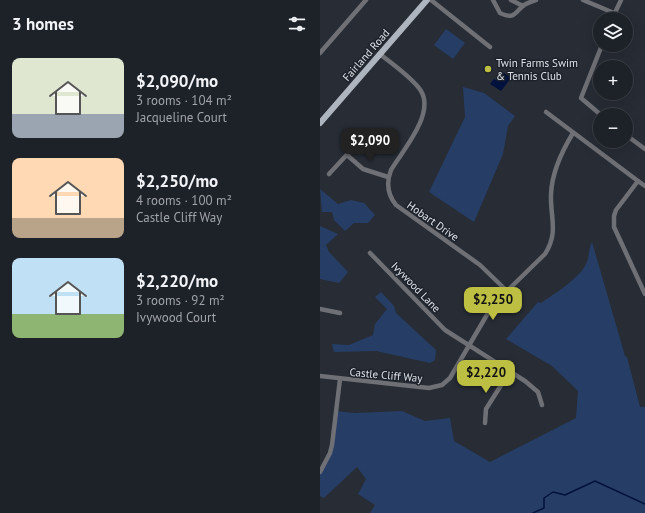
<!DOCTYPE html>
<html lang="en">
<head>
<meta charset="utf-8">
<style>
  :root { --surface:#1d2128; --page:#252930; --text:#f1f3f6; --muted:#a0a3a8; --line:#3b3e45; --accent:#bdbf43 }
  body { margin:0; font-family:"PT Sans",sans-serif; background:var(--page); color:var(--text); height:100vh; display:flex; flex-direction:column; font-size:15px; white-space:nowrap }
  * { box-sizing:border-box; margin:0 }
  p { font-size:13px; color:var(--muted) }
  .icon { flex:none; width:22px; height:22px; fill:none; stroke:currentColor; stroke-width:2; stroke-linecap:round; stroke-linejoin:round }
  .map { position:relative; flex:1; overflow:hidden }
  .drawer { display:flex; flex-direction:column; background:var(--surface); width:320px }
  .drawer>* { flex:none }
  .tools { position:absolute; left:273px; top:12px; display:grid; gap:8px }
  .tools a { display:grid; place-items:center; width:40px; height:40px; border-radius:50%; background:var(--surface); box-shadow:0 4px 16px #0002,0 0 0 1px var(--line); font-size:20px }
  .price { position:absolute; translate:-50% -34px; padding:0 9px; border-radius:8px; background:var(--accent); color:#111; font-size:13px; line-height:26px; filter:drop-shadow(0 1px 2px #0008) }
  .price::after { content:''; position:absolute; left:50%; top:24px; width:12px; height:9px; margin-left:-6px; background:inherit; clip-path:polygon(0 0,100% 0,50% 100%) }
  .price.selected { background:#222; color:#fff }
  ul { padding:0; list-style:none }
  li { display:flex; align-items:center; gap:12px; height:100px; padding:0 12px }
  li span { display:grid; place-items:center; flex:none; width:112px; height:80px; border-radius:8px; color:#555 }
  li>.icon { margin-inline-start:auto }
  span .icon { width:48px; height:48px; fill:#fffc; stroke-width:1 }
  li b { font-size:17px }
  h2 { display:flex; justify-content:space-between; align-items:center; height:48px; padding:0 12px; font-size:17px }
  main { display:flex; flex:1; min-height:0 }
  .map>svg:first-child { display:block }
  .green { fill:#263e66 }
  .water { fill:#00113d }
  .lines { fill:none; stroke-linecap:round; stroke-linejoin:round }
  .stream { stroke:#00113d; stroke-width:1.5 }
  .minor { stroke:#6e7075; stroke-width:4.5 }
  .major { stroke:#afb5bf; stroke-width:6 }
  .poi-dot { fill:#bdbf43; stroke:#1d222b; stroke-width:1.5 }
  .labels { text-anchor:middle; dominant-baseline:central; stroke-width:3; stroke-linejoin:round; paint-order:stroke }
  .street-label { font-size:11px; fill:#dee2e8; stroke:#1d222b }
  .poi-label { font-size:11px; fill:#dee2e8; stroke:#1d222b; text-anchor:start }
</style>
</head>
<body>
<main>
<section class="drawer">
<h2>3 homes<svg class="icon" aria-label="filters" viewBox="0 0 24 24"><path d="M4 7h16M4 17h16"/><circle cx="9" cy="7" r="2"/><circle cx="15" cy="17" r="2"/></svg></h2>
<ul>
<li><span style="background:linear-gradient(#dfe7d0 70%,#9aa5b1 0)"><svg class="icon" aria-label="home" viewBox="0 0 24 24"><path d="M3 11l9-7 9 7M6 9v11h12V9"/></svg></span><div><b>$2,090/mo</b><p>3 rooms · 104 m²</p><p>Jacqueline Court</p></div></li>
<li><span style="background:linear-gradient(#ffd9b3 75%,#b9a48a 0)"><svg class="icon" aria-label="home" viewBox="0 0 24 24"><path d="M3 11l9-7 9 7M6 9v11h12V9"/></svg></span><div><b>$2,250/mo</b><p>4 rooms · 100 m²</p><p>Castle Cliff Way</p></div></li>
<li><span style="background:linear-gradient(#bfe0f5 70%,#8fb573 0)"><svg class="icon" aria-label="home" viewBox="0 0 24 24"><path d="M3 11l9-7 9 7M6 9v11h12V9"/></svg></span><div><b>$2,220/mo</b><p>3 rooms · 92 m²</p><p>Ivywood Court</p></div></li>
</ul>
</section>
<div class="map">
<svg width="325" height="513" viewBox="0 0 325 513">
  <rect width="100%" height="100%" fill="#272c35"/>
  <g class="green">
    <path d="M126,29L145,43L133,59L114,45Z"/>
    <path d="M143,87L164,93L195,116L188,126L183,154L154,222L109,192L145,117Z"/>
    <path d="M0,189L18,204L31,200L44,203L55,215L48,223H34L25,231L14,220L12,212H2Z"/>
    <path d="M0,226L18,234L6,245L9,252L28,272L19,283L0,279Z"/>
    <path d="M272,242L305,356L307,357L320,407H325V513H50L55,505L38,494L46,479L37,467L4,498L0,496V472L10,453L16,411L35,413L82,411L105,421L130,418L134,441L170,462L256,418L258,391L232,366L186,339L218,302L221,303C234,294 260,278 266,264C270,257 268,249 272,242Z"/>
    <path d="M61,292L74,306L76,313L116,350L115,360L110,363L56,351L14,352L12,344L29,345L53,335L55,324L67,309L55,297Z"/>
  </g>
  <path class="water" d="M184,73L191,78L181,91L170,84L174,79L178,81Z"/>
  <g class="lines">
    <path class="stream" d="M213,513L224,508V498L233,492L245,495L275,481L325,504"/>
    <g class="minor">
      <path d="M111,0L170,47"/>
      <path d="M173,0L180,13C195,20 194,13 204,5C208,3 212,1 216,0"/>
      <path d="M191,0L203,6"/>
      <path d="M263,0L294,13"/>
      <path d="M292,19L301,0"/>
      <path d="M0,53L46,0"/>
      <path d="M60,54C72,64 93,78 101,91C115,114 83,150 71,170C66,183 67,194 76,205L160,265L187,291"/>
      <path d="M226,112L318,181"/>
      <path d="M281,115L261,98L282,45"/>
      <path d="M306,135L325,149"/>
      <path d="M27,155L43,169L68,177"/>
      <path d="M9,174L47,133"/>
      <path d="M325,186L318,181L296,210L294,216V227L325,294"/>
      <path d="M50,253L125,330L205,381L218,392L222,405"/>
      <path d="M0,309L20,313"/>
      <path d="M0,376L109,388L122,385L130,378L168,313L187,291L225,254C239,232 230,217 231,194C232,171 242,151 253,133"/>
      <path d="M165,423L166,409L190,371"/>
      <path d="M0,472L10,453L12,445L20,379"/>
    </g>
    <path class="major" d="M0,123L107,0"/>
  </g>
  <circle class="poi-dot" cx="168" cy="69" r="4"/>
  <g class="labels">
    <g class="street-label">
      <text transform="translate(46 55) rotate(-49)">Fairland Road</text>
      <text transform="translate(113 221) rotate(35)">Hobart Drive</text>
      <text transform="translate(96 287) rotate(46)">Ivywood Lane</text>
      <text transform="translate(66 375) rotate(5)">Castle Cliff Way</text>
    </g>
    <g class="poi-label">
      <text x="176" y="63">Twin Farms Swim<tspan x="176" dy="13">&amp; Tennis Club</tspan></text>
    </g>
  </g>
</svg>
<div class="tools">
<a><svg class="icon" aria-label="layers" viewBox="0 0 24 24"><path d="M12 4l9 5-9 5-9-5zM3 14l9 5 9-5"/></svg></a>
<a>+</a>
<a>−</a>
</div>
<b class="price selected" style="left:50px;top:162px">$2,090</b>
<b class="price" style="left:173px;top:321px">$2,250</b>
<b class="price" style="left:166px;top:394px">$2,220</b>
</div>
</main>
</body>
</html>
